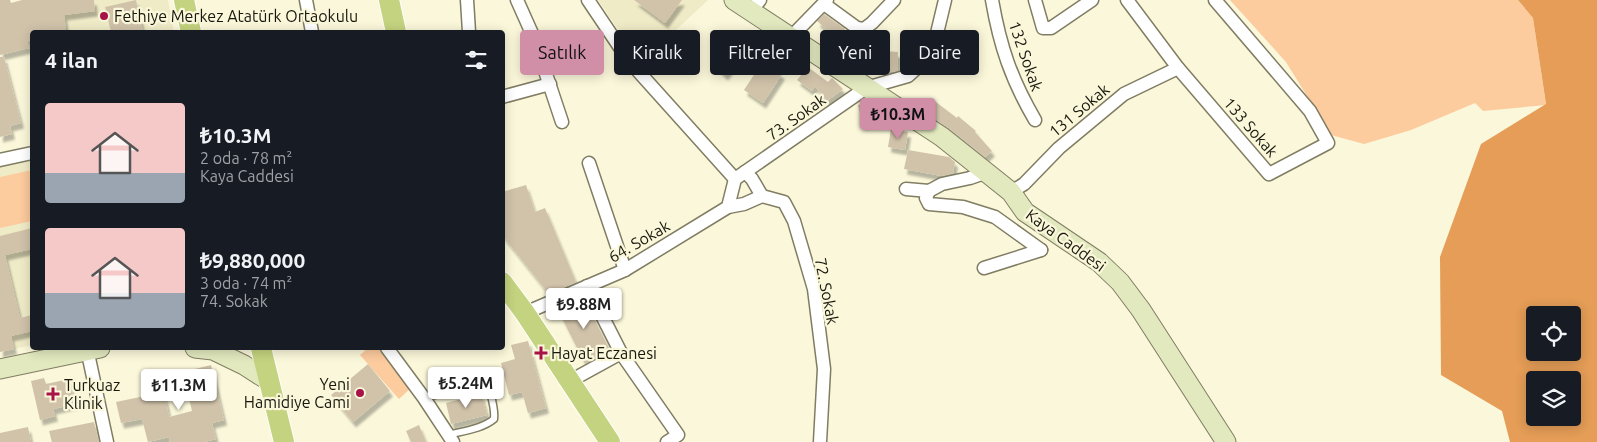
<!DOCTYPE html>
<html lang="tr">
<head>
<meta charset="utf-8">
<style>
  :root { --surface:#171b24; --page:#242831; --text:#f1f3f6; --muted:#9ea1a6; --accent:#d08ea7 }
  body { margin:0; font-family:Ubuntu,sans-serif; background:var(--page); color:var(--text); height:100vh; display:flex; flex-direction:column; font-size:19px; white-space:nowrap }
  * { box-sizing:border-box; margin:0 }
  p { font-size:16px; color:var(--muted) }
  .icon { flex:none; width:28px; height:28px; fill:none; stroke:currentColor; stroke-width:2; stroke-linecap:round; stroke-linejoin:round }
  .map { position:relative; flex:1; overflow:hidden }
  .side { position:absolute; left:30px; top:30px; width:475px; height:320px; display:flex; flex-direction:column; background:var(--surface); border-radius:5px; box-shadow:0 2px 12px #0003 }
  .side>* { flex:none }
  .hud { position:absolute; left:520px; top:30px; width:475px; height:45px; display:flex; gap:10px }
  .fabs { position:absolute; left:1526px; top:306px; display:grid; gap:10px }
  .fabs a { display:grid; place-items:center; width:55px; height:55px; border-radius:5px; background:var(--surface); box-shadow:0 2px 12px #0003; font-size:25px }
  .price { position:absolute; translate:-50% -42px; padding:0 11px; border-radius:5px; background:#fff; color:#222; font-size:16px; line-height:32px; filter:drop-shadow(0 1px 2px #0008) }
  .price::after { content:''; position:absolute; left:50%; top:30px; width:15px; height:11px; margin-left:-8px; background:inherit; clip-path:polygon(0 0,100% 0,50% 100%) }
  .price.current { background:var(--accent); color:#111 }
  ul { padding:0; list-style:none }
  li { display:flex; align-items:center; gap:15px; height:125px; padding:0 15px }
  li span { display:grid; place-items:center; flex:none; width:140px; height:100px; border-radius:5px; color:#555 }
  li>.icon { margin-inline-start:auto }
  span .icon { width:60px; height:60px; fill:#fffc; stroke-width:1 }
  li b { font-size:21px }
  h2 { display:flex; justify-content:space-between; align-items:center; height:60px; padding:0 15px; font-size:21px }
  .chip { padding:0 18px; border-radius:5px; background:var(--surface); box-shadow:0 2px 12px #0003; font-size:18px; line-height:45px }
  .chip.current { background:var(--accent); color:#111 }
  .map>svg:first-child { display:block }
  .built { fill:#f0ebc7 }
  .green { fill:#fccb9e }
  .forest { fill:#e59d57; fill-rule:evenodd }
  .building { fill:#d1c3aa; filter:url(#shadow) }
  .lines { fill:none; stroke-linecap:round; stroke-linejoin:round }
  .lane-casing { stroke:#807d63; stroke-width:9 }
  .street-casing { stroke:#807d63; stroke-width:15 }
  .secondary-casing { stroke:#807d63; stroke-width:21 }
  .primary-casing { stroke:#fff; stroke-width:22 }
  .lane { stroke:#fff; stroke-width:6 }
  .street { stroke:#fff; stroke-width:12 }
  .secondary { stroke:#e2e9bf; stroke-width:19 }
  .primary { stroke:#c4d37f; stroke-width:20 }
  .poi-dot { fill:#a71247; stroke:#faf7da; stroke-width:2 }
  .labels { text-anchor:middle; dominant-baseline:central; stroke-width:4.5; stroke-linejoin:round; paint-order:stroke }
  .poi-label { font-size:16px; fill:#18170d; stroke:#faf7da; text-anchor:start }
  .street-label { font-size:16px; fill:#18170d; stroke:#faf7da }
</style>
</head>
<body>
<div class="map">
<svg width="1597" height="442" viewBox="0 0 1597 442">
  <defs>
    <filter id="shadow"><feDropShadow dx="3" dy="5.5" stdDeviation="1" flood-color="#0004"/></filter>
  </defs>
  <rect width="100%" height="100%" fill="#faf7da"/>
  <g class="built">
    <path d="M34,0H168L174,32H38Z"/>
    <path d="M598,0H708L679,27L638,59Z"/>
    <path d="M32,161V345L0,352V167Z"/>
  </g>
  <g class="green">
    <path d="M1230,0H1518L1533,18L1546,105L1483,111L1475,103L1411,130L1364,144L1331,135L1286,62Z"/>
    <path d="M32,170V221L0,228V177Z"/>
    <path d="M368,348H382L413,386L399,399L360,355Z"/>
  </g>
  <path class="forest" d="M1518,0H1597V442H1510L1502,411L1441,375L1440,257L1481,144L1546,104L1533,18ZM1535,315H1572V352H1535ZM1535,380H1572V418H1535Z"/>
  <g class="building">
    <path d="M0,0H10L11,3L22,0H94L95,11L64,15L66,29L30,33L31,40L27,41L29,48L0,55Z"/>
    <path d="M136,0L143,32H111L105,7Z"/>
    <path d="M634,0H682L665,23Z"/>
    <path d="M824,14L845,29L837,39L817,21Z"/>
    <path d="M728,44L741,55L725,75L712,63Z"/>
    <path d="M884,51L898,52L897,71L883,73Z"/>
    <path d="M0,57H4L21,123L10,126L12,134L0,137Z"/>
    <path d="M763,61L782,74L763,103L744,90Z"/>
    <path d="M808,67L828,82L832,78L843,89L827,101L815,86L812,91L797,80Z"/>
    <path d="M932,99L957,118L958,116L976,131L975,132L992,151L985,157L949,128L923,111Z"/>
    <path d="M869,102L875,121L863,124L858,105Z"/>
    <path d="M891,129L908,132L905,150L888,147Z"/>
    <path d="M908,150L949,157L955,162L953,173L942,176L904,169Z"/>
    <path d="M526,185L535,212L545,208L576,282L549,294L502,235V192Z"/>
    <path d="M32,228V249L5,255L20,318L32,315V331L11,336L14,349L0,352V236Z"/>
    <path d="M583,297L610,350L585,364L557,308Z"/>
    <path d="M528,341L546,408L528,413L522,392L509,395L501,363L515,359L511,345Z"/>
    <path d="M368,364L390,391L353,422L331,395Z"/>
    <path d="M211,365L224,420L212,423L216,439L204,442H170L169,437L148,442L142,419L121,423L116,402L164,392L169,417L192,411L183,372Z"/>
    <path d="M44,378L46,384L69,379L75,404L53,409L55,416L40,420L31,381Z"/>
    <path d="M481,394L487,415L451,424L446,403Z"/>
    <path d="M94,422L99,442H52L49,431Z"/>
    <path d="M419,425L426,442H411L406,431Z"/>
    <path d="M28,427L31,442H0V433Z"/>
  </g>
  <g class="lines">
    <defs>
      <path id="lane" d="M424,398L477,384C480,383 482,383 485,384C491,388 495,412 494,419C482,429 463,431 448,435"/>
      <g id="street">
        <path d="M306,0L312,32"/>
        <path d="M467,0L469,32"/>
        <path d="M517,0L534,38L562,122"/>
        <path d="M588,0L629,61L735,179"/>
        <path d="M992,0C1000,46 1011,79 1035,120"/>
        <path d="M1035,0L1043,28H1051L1092,0"/>
        <path d="M1127,0L1178,68L1269,174L1328,143L1310,111L1215,0"/>
        <path d="M824,4L857,28L864,29L872,23L894,0"/>
        <path d="M751,11L760,0"/>
        <path d="M790,38L827,0"/>
        <path d="M502,97L550,84"/>
        <path d="M0,160L32,153"/>
        <path d="M589,163L625,270"/>
        <path d="M745,172L752,179L762,196L784,202L794,221L814,289L824,369L820,442"/>
        <path d="M906,189L929,191L942,184L970,178L987,172"/>
        <path d="M929,191L926,198L929,204L963,207L995,217L1041,250"/>
        <path d="M1011,192L1024,184L1059,148L1124,94L1178,68"/>
        <path d="M728,207L744,204L762,196"/>
        <path d="M984,268L1041,250"/>
        <path d="M587,286L621,353L678,435L667,442"/>
        <path d="M525,313L625,270L728,207L735,179L866,88L908,76L932,54L945,0"/>
        <path d="M387,348L424,398L453,442"/>
        <path d="M87,349L107,442"/>
        <path d="M570,381L621,353"/>
      </g>
      <g id="secondary">
        <path d="M734,0L942,137L1011,192L1025,212L1099,262L1120,282L1141,310L1226,442"/>
        <path d="M195,348L213,350L244,365L269,381"/>
        <path d="M0,369L100,348"/>
      </g>
      <g id="primary">
        <path d="M184,0L191,32"/>
        <path d="M389,0L396,32"/>
        <path d="M502,282L525,313L610,442"/>
        <path d="M261,348L284,442"/>
      </g>
    </defs>
    <use href="#lane" class="lane-casing"/>
    <use href="#street" class="street-casing"/>
    <use href="#secondary" class="secondary-casing"/>
    <use href="#primary" class="primary-casing"/>
    <use href="#lane" class="lane"/>
    <use href="#street" class="street"/>
    <use href="#secondary" class="secondary"/>
    <use href="#primary" class="primary"/>
  </g>
  <g class="poi-dot">
    <circle cx="104" cy="16" r="5"/>
    <path d="M538.5 345.5h5v5h5v5h-5v5h-5v-5h-5v-5h5z"/>
    <circle cx="360" cy="393" r="5"/>
    <path d="M50.5 386.5h5v5h5v5h-5v5h-5v-5h-5v-5h5z"/>
  </g>
  <g class="labels">
    <g class="poi-label">
      <text x="114" y="16">Fethiye Merkez Atatürk Ortaokulu</text>
      <text x="551" y="353">Hayat Eczanesi</text>
      <text x="350" y="384" text-anchor="end">Yeni<tspan x="350" dy="18">Hamidiye Cami</tspan></text>
      <text x="64" y="385">Turkuaz<tspan x="64" dy="18">Klinik</tspan></text>
    </g>
    <g class="street-label">
      <text transform="translate(1026 56) rotate(71)">132 Sokak</text>
      <text transform="translate(1079 110) rotate(-40)">131 Sokak</text>
      <text transform="translate(796 117) rotate(-35)">73. Sokak</text>
      <text transform="translate(1251 127) rotate(49)">133 Sokak</text>
      <text transform="translate(1066 240) rotate(36)">Kaya Caddesi</text>
      <text transform="translate(639 241) rotate(-30)">64. Sokak</text>
      <text transform="translate(827 291) rotate(79)">72. Sokak</text>
    </g>
  </g>
</svg>
<div class="fabs">
<a><svg class="icon" aria-label="locate" viewBox="0 0 24 24"><circle cx="12" cy="12" r="6"/><path d="M12 2v4M12 18v4M2 12h4M18 12h4"/></svg></a>
<a><svg class="icon" aria-label="layers" viewBox="0 0 24 24"><path d="M12 4l9 5-9 5-9-5zM3 14l9 5 9-5"/></svg></a>
</div>
<b class="price current" style="left:898px;top:140px">₺10.3M</b>
<b class="price" style="left:584px;top:330px">₺9.88M</b>
<b class="price" style="left:466px;top:409px">₺5.24M</b>
<b class="price" style="left:179px;top:411px">₺11.3M</b>
<div class="hud">
<a class="chip current">Satılık</a>
<a class="chip">Kiralık</a>
<a class="chip">Filtreler</a>
<a class="chip">Yeni</a>
<a class="chip">Daire</a>
</div>
<section class="side">
<h2>4 ilan<svg class="icon" aria-label="filters" viewBox="0 0 24 24"><path d="M4 7h16M4 17h16"/><circle cx="9" cy="7" r="2"/><circle cx="15" cy="17" r="2"/></svg></h2>
<ul>
<li><span style="background:linear-gradient(#f6c9c9 70%,#9aa5b1 0)"><svg class="icon" aria-label="home" viewBox="0 0 24 24"><path d="M3 11l9-7 9 7M6 9v11h12V9"/></svg></span><div><b>₺10.3M</b><p>2 oda · 78 m²</p><p>Kaya Caddesi</p></div></li>
<li><span style="background:linear-gradient(#f6c9c9 65%,#9aa5b1 0)"><svg class="icon" aria-label="home" viewBox="0 0 24 24"><path d="M3 11l9-7 9 7M6 9v11h12V9"/></svg></span><div><b>₺9,880,000</b><p>3 oda · 74 m²</p><p>74. Sokak</p></div></li>
</ul>
</section>
</div>
</body>
</html>
